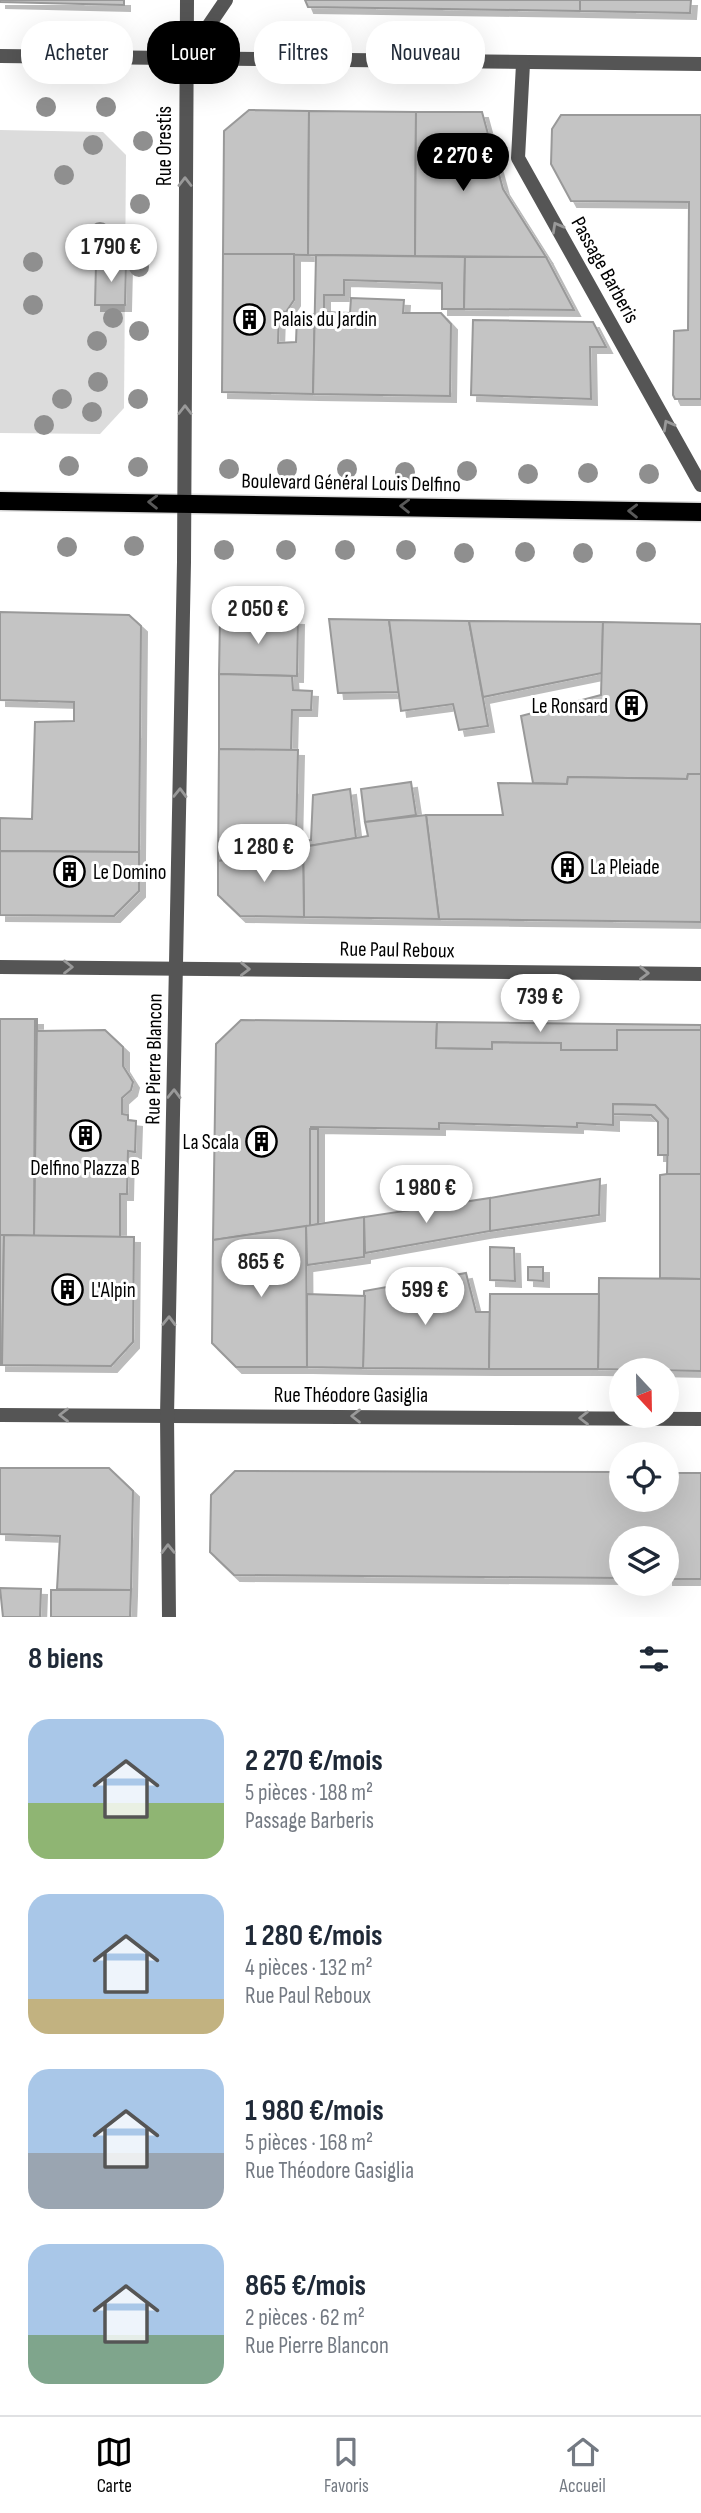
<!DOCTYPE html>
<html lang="fr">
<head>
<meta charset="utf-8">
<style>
  :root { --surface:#fff; --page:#f6f6f7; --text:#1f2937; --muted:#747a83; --line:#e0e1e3; --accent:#000 }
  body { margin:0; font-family:"Sofia Sans Condensed",sans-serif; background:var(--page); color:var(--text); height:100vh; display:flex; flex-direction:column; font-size:26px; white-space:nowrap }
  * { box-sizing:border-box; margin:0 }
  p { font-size:23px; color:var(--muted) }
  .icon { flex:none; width:38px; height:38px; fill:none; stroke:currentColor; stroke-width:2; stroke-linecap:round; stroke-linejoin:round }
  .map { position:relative; height:1617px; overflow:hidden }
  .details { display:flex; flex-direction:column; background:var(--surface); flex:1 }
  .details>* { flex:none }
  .banner { position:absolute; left:21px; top:21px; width:660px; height:63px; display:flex; gap:14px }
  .needle { width:46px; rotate:158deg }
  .buttons { position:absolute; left:609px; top:1358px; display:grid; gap:14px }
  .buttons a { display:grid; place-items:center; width:70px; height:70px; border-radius:50%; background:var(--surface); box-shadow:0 7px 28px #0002; font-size:35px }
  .price { position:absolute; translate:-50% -60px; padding:0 16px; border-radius:24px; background:#fff; color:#222; font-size:23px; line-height:46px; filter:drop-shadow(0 2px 4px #0008) }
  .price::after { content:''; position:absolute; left:50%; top:42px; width:21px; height:16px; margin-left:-10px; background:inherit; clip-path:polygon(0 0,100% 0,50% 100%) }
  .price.current { background:var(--accent); color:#fff }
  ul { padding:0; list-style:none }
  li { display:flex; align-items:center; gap:21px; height:175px; padding:0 28px }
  li span { display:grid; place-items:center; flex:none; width:196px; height:140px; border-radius:21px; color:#555 }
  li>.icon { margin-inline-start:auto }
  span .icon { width:84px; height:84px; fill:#fffc; stroke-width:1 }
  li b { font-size:30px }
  h2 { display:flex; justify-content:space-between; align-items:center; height:84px; padding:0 28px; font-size:30px }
  .tag { padding:0 24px; border-radius:28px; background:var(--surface); box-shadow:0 7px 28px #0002; font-size:24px; line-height:63px }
  .tag.current { background:var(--accent); color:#fff }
  .dock { display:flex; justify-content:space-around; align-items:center; height:98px; border-top:2px solid var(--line); background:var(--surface); font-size:19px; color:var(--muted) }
  .dock a { display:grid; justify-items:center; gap:4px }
  .dock .current { color:var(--accent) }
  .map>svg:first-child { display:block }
  .green { fill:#dcdcdc }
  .building { fill:#c4c4c4; stroke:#999; stroke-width:2; filter:url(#shadow) }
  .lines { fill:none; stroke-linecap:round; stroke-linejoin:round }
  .primary-casing { stroke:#dbdbdb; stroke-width:21 }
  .service { stroke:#555; stroke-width:14 }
  .minor { stroke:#555; stroke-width:14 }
  .primary { stroke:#000; stroke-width:18 }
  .tree { fill:#8f8f8f }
  .oneway { stroke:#999 }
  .oneway2 { stroke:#595959 }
  .labels { text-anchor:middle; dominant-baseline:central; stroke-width:6; stroke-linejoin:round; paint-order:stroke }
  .street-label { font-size:21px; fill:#000; stroke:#fff }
  .poi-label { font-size:21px; fill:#000; stroke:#fff; text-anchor:start }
</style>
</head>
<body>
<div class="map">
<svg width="701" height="1617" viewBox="0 0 701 1617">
  <defs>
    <filter id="shadow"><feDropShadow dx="6" dy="6" stdDeviation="0" flood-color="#0004"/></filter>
  </defs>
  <rect width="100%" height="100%" fill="#fff"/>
  <path class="green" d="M0,130L103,132L126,155L124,408L100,434L0,433Z"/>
  <g class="building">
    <path d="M0,0H124V5L0,2Z"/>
    <path d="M305,0H580V11L308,7Z"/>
    <path d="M580,0H691L690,13L580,11Z"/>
    <path d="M249,110L309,111L308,255L223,254L224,131Z"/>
    <path d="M309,111L416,112L415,256L308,255Z"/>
    <path d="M416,112H482L503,189L546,257L415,256Z"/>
    <path d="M561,115H701V399H675L673,395L674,331L688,330L689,202L571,201L551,164L552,129Z"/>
    <path d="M223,254H294V300L286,312L279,311L278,343L296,342L297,315L315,314L313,394L222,392Z"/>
    <path d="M316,255L465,257L464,309H442V283L344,280V295H324V312L350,313L351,298L404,300L403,313H441L451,324L450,396L313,394Z"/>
    <path d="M465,257H546L574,310L464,309Z"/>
    <path d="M126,263L125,305H95L96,264Z"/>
    <path d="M473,320L593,322L606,347H590L591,399L471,395Z"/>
    <path d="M0,612L129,615L141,626L139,852L0,851V818L32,819L35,722L74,721V702L0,700Z"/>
    <path d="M220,617L298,619L297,676L219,674Z"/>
    <path d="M329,619L389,620L399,692L338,693Z"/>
    <path d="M389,620L469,621L488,726L459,730L453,704L401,711Z"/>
    <path d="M469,621L603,622L602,673L483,697Z"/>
    <path d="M603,622L701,624V774H688L687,779L568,777L567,784L533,783L521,716L601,695Z"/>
    <path d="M219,674L292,676L293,690L312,691L311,710H292L291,751L219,749Z"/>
    <path d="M219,749L298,750L296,841L311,840L313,795L350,789L356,838L218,861Z"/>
    <path d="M688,774H701V922L439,919L426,815H503L498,783L567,784L568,777L687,779Z"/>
    <path d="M411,782L416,815L365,822L361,789Z"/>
    <path d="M426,815L439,919L304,917L303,847L368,836L365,822Z"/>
    <path d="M303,847L304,917L240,916L218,895V861Z"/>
    <path d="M0,851L139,852V891L114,916L0,915Z"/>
    <path d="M37,1018V1031L105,1030L123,1047V1066L133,1082L131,1090L122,1098V1114L128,1115V1120L136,1121L135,1152L128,1151L127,1194H120V1237L34,1236Z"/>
    <path d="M0,1019H35L34,1236L0,1235Z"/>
    <path d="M241,1020L437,1022L436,1048L492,1049V1042L561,1043V1050H617V1030H701V1174H667L668,1119L655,1105L613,1104V1125L577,1123V1127L439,1123V1129L311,1127L310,1226L213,1240L216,1044Z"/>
    <path d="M437,1022L701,1025V1030H617V1050H561V1043L492,1042V1049L436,1048Z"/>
    <path d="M613,1104L655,1105L668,1119V1155H658V1122L651,1115L613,1114Z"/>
    <path d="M310,1129H318V1224L310,1226Z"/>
    <path d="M667,1174H701V1279L660,1278V1175Z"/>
    <path d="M600,1179L599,1215L490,1231V1198Z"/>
    <path d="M490,1198V1231L365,1253L364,1217Z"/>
    <path d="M364,1217V1257L307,1265L306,1226Z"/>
    <path d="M306,1226L307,1367H236L212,1343L213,1240Z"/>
    <path d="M0,1235H4L2,1365H0Z"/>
    <path d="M4,1235L134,1237L133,1342L111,1366L2,1365Z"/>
    <path d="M490,1247L514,1248L515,1281L490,1280Z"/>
    <path d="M528,1267H543V1281L528,1280Z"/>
    <path d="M466,1273L476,1312H490L489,1369L363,1368L364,1291Z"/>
    <path d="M599,1278L701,1279V1371L598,1369Z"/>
    <path d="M307,1294L365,1296L363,1368L307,1367Z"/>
    <path d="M490,1294H599L598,1369H489Z"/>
    <path d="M0,1468H109L133,1491L131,1590L57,1589L60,1536L0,1534Z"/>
    <path d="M235,1471L621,1472V1500H667V1473H701V1579H667V1538H621V1578L234,1575L210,1552L211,1495Z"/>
    <path d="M0,1588L41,1589L40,1617H3Z"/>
    <path d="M51,1590H131L130,1617H51Z"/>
  </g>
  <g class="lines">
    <defs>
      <path id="primary" d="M0,501L701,512"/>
    </defs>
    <use href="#primary" class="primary-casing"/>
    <path class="service" d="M186,59L226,0"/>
    <g class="minor">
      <path d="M0,56L701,64"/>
      <path d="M523,64L518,158L701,485"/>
      <path d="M0,967L701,974"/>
      <path d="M0,1415L701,1419"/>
      <path d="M169,1617L167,1416L184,562L187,0"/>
    </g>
    <use href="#primary" class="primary"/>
  </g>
  <g class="tree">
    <circle cx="46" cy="107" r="10"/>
    <circle cx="106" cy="107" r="10"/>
    <circle cx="143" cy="141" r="10"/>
    <circle cx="93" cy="145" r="10"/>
    <circle cx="64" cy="175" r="10"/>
    <circle cx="140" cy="204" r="10"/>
    <circle cx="100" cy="232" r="10"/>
    <circle cx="114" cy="252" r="10"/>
    <circle cx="33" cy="262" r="10"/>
    <circle cx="139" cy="267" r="10"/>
    <circle cx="33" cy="305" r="10"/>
    <circle cx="113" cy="318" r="10"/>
    <circle cx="139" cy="331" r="10"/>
    <circle cx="97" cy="341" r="10"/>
    <circle cx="98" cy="382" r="10"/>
    <circle cx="62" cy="399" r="10"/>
    <circle cx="138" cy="399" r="10"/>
    <circle cx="92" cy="412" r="10"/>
    <circle cx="44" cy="425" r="10"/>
    <circle cx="69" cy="466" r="10"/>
    <circle cx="138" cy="467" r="10"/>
    <circle cx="229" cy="469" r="10"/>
    <circle cx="287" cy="469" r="10"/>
    <circle cx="347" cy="469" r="10"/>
    <circle cx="467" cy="471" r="10"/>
    <circle cx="405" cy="472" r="10"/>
    <circle cx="588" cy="473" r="10"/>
    <circle cx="528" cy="474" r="10"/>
    <circle cx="649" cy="474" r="10"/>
    <circle cx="134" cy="546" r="10"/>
    <circle cx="67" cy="547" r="10"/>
    <circle cx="224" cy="550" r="10"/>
    <circle cx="286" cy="550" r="10"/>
    <circle cx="345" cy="550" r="10"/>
    <circle cx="406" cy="550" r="10"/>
    <circle cx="525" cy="552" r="10"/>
    <circle cx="646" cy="552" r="10"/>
    <circle cx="464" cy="553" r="10"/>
    <circle cx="583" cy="553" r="10"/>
  </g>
  <defs><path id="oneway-chevron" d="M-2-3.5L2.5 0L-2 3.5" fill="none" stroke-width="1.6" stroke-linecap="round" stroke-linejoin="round" transform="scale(1.75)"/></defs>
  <g class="oneway">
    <use href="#oneway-chevron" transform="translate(185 182) rotate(-90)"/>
    <use href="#oneway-chevron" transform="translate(557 227) rotate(-119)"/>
    <use href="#oneway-chevron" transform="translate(185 410) rotate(-90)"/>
    <use href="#oneway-chevron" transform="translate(668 425) rotate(-119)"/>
    <use href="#oneway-chevron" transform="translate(180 793) rotate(-89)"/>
    <use href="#oneway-chevron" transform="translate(68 967)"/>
    <use href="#oneway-chevron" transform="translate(245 969) rotate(1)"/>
    <use href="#oneway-chevron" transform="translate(644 973) rotate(1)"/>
    <use href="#oneway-chevron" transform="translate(174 1094) rotate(-89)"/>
    <use href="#oneway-chevron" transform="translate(169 1321) rotate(-89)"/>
    <use href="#oneway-chevron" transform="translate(64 1415) rotate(-180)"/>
    <use href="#oneway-chevron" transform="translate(356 1416) rotate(-180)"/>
    <use href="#oneway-chevron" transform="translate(584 1418) rotate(-180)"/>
    <use href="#oneway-chevron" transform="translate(168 1549) rotate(-91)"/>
  </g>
  <g class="oneway2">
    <use href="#oneway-chevron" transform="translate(153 502) rotate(-179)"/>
    <use href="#oneway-chevron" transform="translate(405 506) rotate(-179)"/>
    <use href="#oneway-chevron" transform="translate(633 511) rotate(-179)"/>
  </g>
  <defs>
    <symbol id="building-ring" viewBox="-11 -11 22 22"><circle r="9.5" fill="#fff" stroke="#000" stroke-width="1.5"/><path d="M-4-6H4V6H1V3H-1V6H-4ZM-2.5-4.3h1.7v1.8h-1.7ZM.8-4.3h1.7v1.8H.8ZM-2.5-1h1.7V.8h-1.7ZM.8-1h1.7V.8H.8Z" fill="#000"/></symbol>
  </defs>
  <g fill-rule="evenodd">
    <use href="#building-ring" x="232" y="302" width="35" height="35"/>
    <use href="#building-ring" x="614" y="688" width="35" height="35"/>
    <use href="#building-ring" x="550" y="850" width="35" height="35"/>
    <use href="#building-ring" x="52" y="854" width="35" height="35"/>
    <use href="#building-ring" x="68" y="1118" width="35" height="35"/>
    <use href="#building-ring" x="244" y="1124" width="35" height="35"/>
    <use href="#building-ring" x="50" y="1272" width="35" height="35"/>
  </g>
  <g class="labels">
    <g class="street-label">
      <text transform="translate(164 146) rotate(-90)">Rue Orestis</text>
      <text transform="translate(605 270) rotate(61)">Passage Barberis</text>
      <text transform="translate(351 483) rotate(1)">Boulevard Général Louis Delfino</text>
      <text transform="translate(397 950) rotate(1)">Rue Paul Reboux</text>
      <text transform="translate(154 1059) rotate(-89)">Rue Pierre Blancon</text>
      <text x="351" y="1395">Rue Théodore Gasiglia</text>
    </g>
    <g class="poi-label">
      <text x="273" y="319">Palais du Jardin</text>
      <text x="608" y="706" text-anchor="end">Le Ronsard</text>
      <text x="590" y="867">La Pleiade</text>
      <text x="93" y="872">Le Domino</text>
      <text x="239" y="1142" text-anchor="end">La Scala</text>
      <text x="85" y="1168" text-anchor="middle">Delfino Plazza B</text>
      <text x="91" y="1290">L'Alpin</text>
    </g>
  </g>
</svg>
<div class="buttons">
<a><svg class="needle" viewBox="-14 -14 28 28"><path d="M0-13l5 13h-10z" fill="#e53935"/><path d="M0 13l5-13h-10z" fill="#747a83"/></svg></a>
<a><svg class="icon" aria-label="locate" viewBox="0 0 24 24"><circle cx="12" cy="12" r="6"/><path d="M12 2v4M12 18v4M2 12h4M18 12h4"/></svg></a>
<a><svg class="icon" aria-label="layers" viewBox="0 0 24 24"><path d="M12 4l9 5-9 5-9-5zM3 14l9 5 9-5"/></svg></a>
</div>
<b class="price current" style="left:463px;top:193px">2 270 €</b>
<b class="price" style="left:111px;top:284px">1 790 €</b>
<b class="price" style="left:258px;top:646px">2 050 €</b>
<b class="price" style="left:264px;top:884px">1 280 €</b>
<b class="price" style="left:540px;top:1034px">739 €</b>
<b class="price" style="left:426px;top:1225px">1 980 €</b>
<b class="price" style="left:261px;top:1299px">865 €</b>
<b class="price" style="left:425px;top:1327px">599 €</b>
<div class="banner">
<a class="tag">Acheter</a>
<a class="tag current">Louer</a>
<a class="tag">Filtres</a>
<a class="tag">Nouveau</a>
</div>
</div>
<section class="details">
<h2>8 biens<svg class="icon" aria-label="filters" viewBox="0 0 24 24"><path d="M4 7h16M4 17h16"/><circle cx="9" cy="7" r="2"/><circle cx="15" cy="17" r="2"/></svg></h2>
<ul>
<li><span style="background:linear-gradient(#a9c7e8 60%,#8fb573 0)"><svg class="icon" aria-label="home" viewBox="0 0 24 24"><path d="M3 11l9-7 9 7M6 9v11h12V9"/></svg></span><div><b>2 270 €/mois</b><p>5 pièces · 188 m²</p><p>Passage Barberis</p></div></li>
<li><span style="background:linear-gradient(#a9c7e8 75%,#c2b280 0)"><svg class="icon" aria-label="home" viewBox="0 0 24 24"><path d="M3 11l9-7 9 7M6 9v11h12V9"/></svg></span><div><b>1 280 €/mois</b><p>4 pièces · 132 m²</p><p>Rue Paul Reboux</p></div></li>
<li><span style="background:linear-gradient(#a9c7e8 60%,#9aa5b1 0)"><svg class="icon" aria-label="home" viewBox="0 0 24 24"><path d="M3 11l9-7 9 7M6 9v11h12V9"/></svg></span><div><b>1 980 €/mois</b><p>5 pièces · 168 m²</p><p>Rue Théodore Gasiglia</p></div></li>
<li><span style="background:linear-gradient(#a9c7e8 65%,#7fa58c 0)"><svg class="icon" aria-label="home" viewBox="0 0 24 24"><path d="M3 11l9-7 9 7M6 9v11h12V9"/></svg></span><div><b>865 €/mois</b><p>2 pièces · 62 m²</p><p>Rue Pierre Blancon</p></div></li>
</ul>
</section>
<nav class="dock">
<a class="current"><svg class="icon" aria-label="map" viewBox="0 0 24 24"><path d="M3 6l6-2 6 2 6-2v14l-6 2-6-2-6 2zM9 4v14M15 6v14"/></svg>Carte</a>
<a><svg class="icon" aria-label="saved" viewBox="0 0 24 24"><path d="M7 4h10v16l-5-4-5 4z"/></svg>Favoris</a>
<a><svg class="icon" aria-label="home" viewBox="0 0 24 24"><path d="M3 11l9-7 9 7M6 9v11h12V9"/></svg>Accueil</a>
</nav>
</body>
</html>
